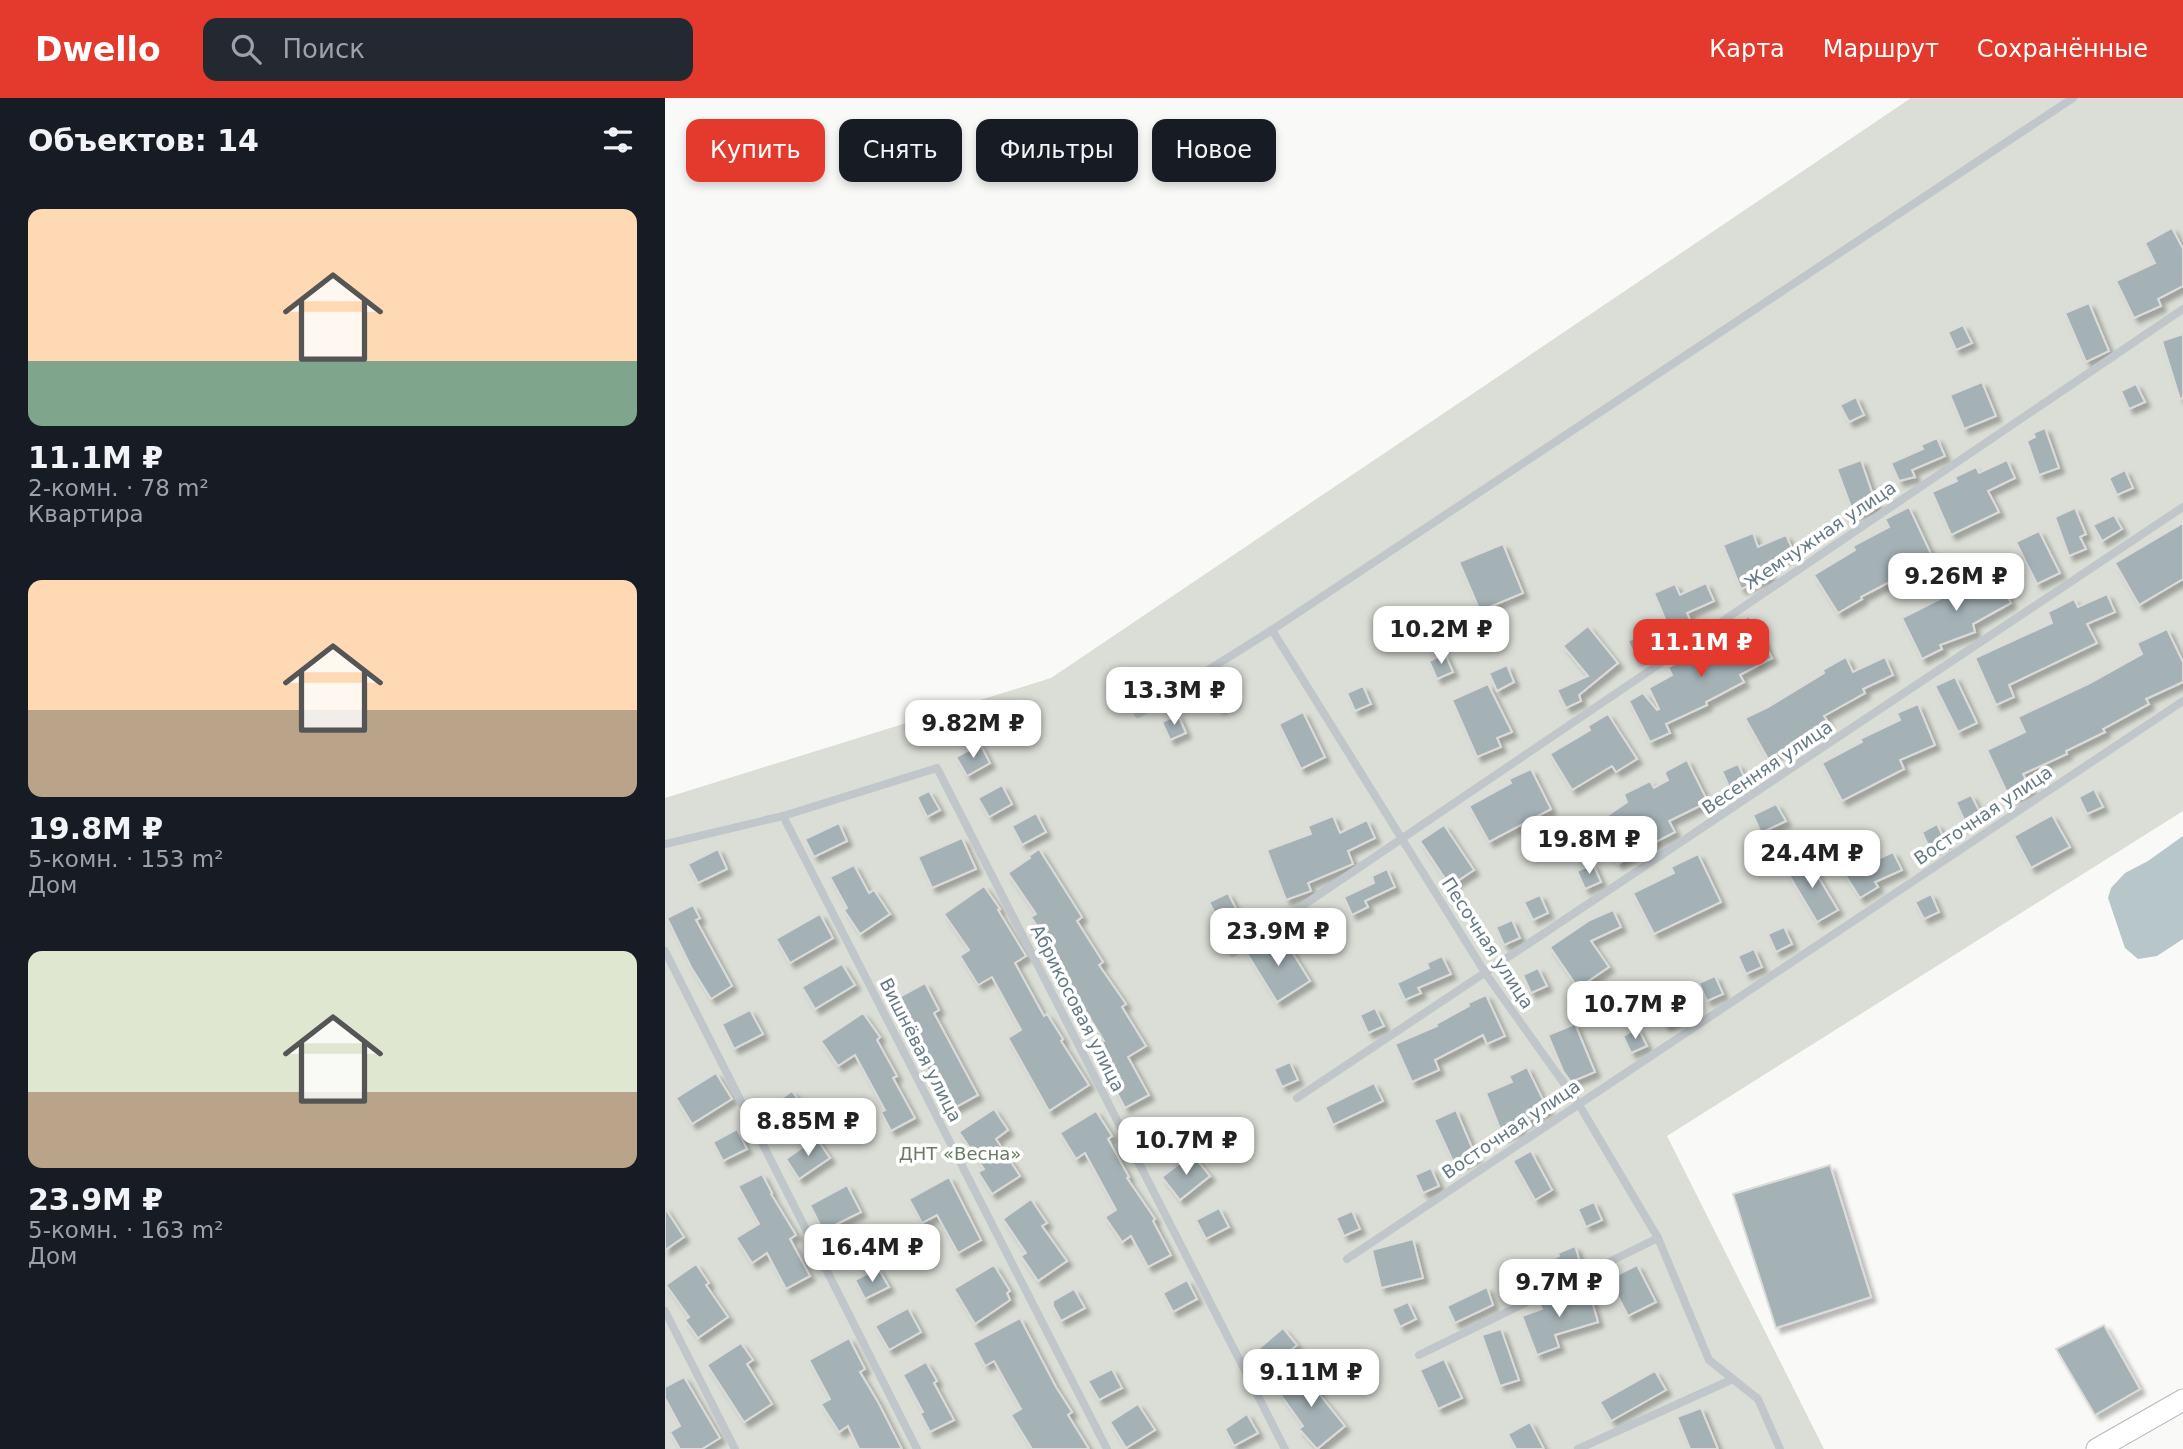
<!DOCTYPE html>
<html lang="ru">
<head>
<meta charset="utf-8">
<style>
  :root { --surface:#171b24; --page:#242831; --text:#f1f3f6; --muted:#9ea1a6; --accent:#e33a2d }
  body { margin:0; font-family:"DejaVu Sans",sans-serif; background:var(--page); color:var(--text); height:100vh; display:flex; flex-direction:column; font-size:26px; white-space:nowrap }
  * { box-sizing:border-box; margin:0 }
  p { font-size:23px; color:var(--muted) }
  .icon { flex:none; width:38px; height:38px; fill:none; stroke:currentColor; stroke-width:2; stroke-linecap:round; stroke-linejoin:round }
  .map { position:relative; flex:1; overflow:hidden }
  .side { display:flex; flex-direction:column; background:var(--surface); width:665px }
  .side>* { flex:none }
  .banner { position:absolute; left:21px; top:21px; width:665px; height:63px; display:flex; gap:14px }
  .price { position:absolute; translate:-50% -60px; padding:0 16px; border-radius:14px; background:#fff; color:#222; font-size:23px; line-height:46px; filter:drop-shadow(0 2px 4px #0008) }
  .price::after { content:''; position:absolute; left:50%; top:42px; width:21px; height:16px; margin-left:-10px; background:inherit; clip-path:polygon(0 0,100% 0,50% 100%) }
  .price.selected { background:var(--accent); color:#fff }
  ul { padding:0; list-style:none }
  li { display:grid; align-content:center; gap:14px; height:371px; padding:0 28px }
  li span { display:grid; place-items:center; height:217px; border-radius:14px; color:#555 }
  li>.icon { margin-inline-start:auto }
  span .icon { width:126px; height:126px; fill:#fffc; stroke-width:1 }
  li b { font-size:30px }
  h2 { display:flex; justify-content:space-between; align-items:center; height:84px; padding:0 28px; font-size:30px }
  .tag { padding:0 24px; border-radius:14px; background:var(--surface); box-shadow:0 4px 10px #0003; font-size:24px; line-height:63px }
  .tag.selected { background:var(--accent); color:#fff }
  header { display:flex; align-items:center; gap:42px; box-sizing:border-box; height:98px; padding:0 35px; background:var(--accent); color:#fff }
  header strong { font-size:33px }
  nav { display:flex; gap:38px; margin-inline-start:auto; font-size:24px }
  .search { width:490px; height:63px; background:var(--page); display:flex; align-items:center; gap:18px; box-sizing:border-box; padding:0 24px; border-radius:14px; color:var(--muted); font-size:26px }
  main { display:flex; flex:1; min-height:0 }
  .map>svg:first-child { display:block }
  .green { fill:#daded6 }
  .water { fill:#b7c6c8 }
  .building { fill:#a4b1b5; stroke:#dbdbd9; stroke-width:2; filter:url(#shadow) }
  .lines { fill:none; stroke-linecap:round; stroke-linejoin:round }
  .secondary-casing { stroke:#b2bbbe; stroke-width:23 }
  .lane { stroke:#c0c6c9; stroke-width:8 }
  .secondary { stroke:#fff; stroke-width:21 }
  .labels { text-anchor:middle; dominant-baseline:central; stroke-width:7; stroke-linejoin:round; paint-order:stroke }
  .street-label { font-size:18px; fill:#647a82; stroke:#fff }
  .park-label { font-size:18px; fill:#6b7a63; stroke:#fff }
</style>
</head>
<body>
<header>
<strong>Dwello</strong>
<div class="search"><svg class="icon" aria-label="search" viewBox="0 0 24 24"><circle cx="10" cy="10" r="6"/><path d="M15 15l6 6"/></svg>Поиск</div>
<nav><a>Карта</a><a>Маршрут</a><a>Сохранённые</a></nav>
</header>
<main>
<section class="side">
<h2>Объектов: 14<svg class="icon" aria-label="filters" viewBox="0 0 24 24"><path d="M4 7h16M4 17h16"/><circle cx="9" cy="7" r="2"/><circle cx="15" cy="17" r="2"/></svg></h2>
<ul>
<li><span style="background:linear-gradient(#ffd9b3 70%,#7fa58c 0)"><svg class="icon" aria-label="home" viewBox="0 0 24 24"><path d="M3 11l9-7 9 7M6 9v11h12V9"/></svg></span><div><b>11.1M ₽</b><p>2-комн. · 78 m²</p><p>Квартира</p></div></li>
<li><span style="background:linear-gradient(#ffd9b3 60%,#b9a48a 0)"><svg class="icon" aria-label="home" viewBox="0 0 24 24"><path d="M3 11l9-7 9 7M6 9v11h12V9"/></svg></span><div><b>19.8M ₽</b><p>5-комн. · 153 m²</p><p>Дом</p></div></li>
<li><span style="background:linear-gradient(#dfe7d0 65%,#b9a48a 0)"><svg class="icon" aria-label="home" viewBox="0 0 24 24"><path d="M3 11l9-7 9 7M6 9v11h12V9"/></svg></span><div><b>23.9M ₽</b><p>5-комн. · 163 m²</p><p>Дом</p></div></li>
</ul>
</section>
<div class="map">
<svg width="1518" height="1351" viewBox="0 0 1518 1351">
  <defs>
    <filter id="shadow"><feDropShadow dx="5" dy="5" stdDeviation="2" flood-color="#0004"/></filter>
  </defs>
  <rect width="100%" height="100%" fill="#f9f9f7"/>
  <path class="green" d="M1246,0H1518V713L1002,1038L1159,1351H0V700L386,580Z"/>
  <path class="water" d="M1518,738V841L1492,858L1473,861L1460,850L1443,800L1446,790L1460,775L1483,763Z"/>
  <g class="building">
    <path d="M1507,130L1518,151V188L1493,201L1496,208L1469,220L1451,183L1490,165L1480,145Z"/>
    <path d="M1424,205L1444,253L1421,264L1400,215Z"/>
    <path d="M1298,227L1307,245L1291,252L1283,234Z"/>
    <path d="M1518,236V300L1515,301L1497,243Z"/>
    <path d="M1317,284L1331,318L1299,331L1285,297Z"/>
    <path d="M1471,286L1480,304L1464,311L1456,293Z"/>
    <path d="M1191,299L1199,317L1184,324L1175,307Z"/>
    <path d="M1380,330L1394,370L1374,377L1362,343L1370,339L1368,335Z"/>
    <path d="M1272,340L1280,358L1247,372L1250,379L1234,383L1226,365L1258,351L1256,347Z"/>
    <path d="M1196,362L1212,409L1189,417L1172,371Z"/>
    <path d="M1342,362L1350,380L1323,393L1334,414L1286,437L1267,394L1292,383L1290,379L1311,369L1314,375Z"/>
    <path d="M1460,372L1468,390L1452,397L1444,380Z"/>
    <path d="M1244,409L1266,456L1227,475L1230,481L1196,499L1197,501L1173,515L1149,477L1190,452L1188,448L1224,429L1220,421Z"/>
    <path d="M1410,410L1421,436L1415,439L1421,451L1404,458L1390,419Z"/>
    <path d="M1449,417L1457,431L1437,443L1428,427Z"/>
    <path d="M1518,425V481L1474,507L1450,465Z"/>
    <path d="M1374,433L1395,475L1372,486L1351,444Z"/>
    <path d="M1088,435L1093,449L1121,437L1129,455L1101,467L1105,479L1076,491L1058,447Z"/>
    <path d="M838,446L858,495L815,513L794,464Z"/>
    <path d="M1325,467L1346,505L1308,526L1310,534L1275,547L1277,551L1257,561L1237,520L1275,501L1274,498L1306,486L1302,479Z"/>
    <path d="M1041,485L1049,503L1022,515L1029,531L1008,540L989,495L1010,486L1015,497Z"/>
    <path d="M1442,496L1450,514L1422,526L1432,545L1344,587L1349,599L1331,607L1310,560L1387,525L1383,514L1409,501L1413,509Z"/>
    <path d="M1084,518L1107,560L1075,577L1079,584L1041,604L1042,607L1001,626L1005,635L985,644L964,603L978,595L992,612L994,611L984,590L1007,577L1003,569L1034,555L1033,553L1068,535L1064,529Z"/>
    <path d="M923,528L953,565L914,597L916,603L901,610L892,592L923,578L898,548Z"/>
    <path d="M1502,531L1518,564V584L1481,601L1484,606L1438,631L1440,634L1401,653L1402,656L1358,676L1366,692L1345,701L1322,652L1360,634L1353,619L1425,585L1477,556L1472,545Z"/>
    <path d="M979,535L987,553L971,561L963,543Z"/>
    <path d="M780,556L788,574L772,581L764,563Z"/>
    <path d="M1181,559L1188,574L1220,559L1228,577L1198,591L1200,595L1159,618L1163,624L1103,661L1080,620L1103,609L1159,575L1158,572Z"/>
    <path d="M842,567L849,584L832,593L824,575Z"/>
    <path d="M1290,579L1312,625L1293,634L1270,588Z"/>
    <path d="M562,585L570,603L554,610L546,592Z"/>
    <path d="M823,586L847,634L832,640L836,649L812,659L787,602Z"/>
    <path d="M698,588L706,606L690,613L682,595Z"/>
    <path d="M1253,606L1270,647L1235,662L1239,671L1177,703L1157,665L1197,644L1195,641L1235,622L1232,615Z"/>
    <path d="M638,614L660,659L636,671L614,626Z"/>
    <path d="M943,616L972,661L951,674L947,668L907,692L885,656L925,632L923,628Z"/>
    <path d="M513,617L521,635L505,642L497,624Z"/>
    <path d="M315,646L325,665L302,678L291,659Z"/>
    <path d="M1022,662L1043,704L1004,723L1010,734L973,753L953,766L926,729L962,704L959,696L985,683L989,690L1003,682L1000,676L1001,673Z"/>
    <path d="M1073,666L1081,683L1065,691L1057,673Z"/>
    <path d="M866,671L886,711L824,744L804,708L846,685L844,681Z"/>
    <path d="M337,687L347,706L324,719L313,700Z"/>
    <path d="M1429,691L1438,709L1422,716L1414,699Z"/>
    <path d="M264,693L275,712L262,719L252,699Z"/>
    <path d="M1306,697L1315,714L1299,722L1291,704Z"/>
    <path d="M1111,706L1121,723L1096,735L1088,717Z"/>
    <path d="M371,715L381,734L357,747L347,728Z"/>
    <path d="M1387,717L1405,749L1366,770L1349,738Z"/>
    <path d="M668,718L675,735L702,722L710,740L683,753L688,766L643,785L646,793L621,802L602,752L646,736L643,728Z"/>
    <path d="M174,725L182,743L149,759L140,741Z"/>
    <path d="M1272,726L1281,744L1265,752L1257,734Z"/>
    <path d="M779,727L809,772L785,788L755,743Z"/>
    <path d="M297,740L311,771L267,790L253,759Z"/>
    <path d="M53,751L62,771L33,785L23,766Z"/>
    <path d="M374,751L417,819L412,823L438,864L434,867L461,906L457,909L481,948L463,959L484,997L460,1010L450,991L455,988L430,949L439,943L389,862L393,859L366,819L371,816L343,775L365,760L364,758Z"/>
    <path d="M1228,754L1237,772L1210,784L1213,789L1195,800L1177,772L1195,761L1200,767Z"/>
    <path d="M1033,756L1056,804L989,836L968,795L1009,775L1006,769Z"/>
    <path d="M1142,760L1173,812L1152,824L1121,772Z"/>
    <path d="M928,766L936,784L920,791L912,773Z"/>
    <path d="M189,767L204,795L209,792L225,816L195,836L179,812L182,810L165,779Z"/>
    <path d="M722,771L730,789L700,803L703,809L687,817L679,799L709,785L707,778Z"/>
    <path d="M319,788L335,811L333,812L361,858L350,865L379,918L382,916L398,941L396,943L424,987L384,1013L343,940L356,932L327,879L313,887L295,858L304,852L279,816Z"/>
    <path d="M563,795L584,836L574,843L573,841L565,845L544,804Z"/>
    <path d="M1266,796L1274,814L1259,821L1250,804Z"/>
    <path d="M875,797L883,815L868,822L859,804Z"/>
    <path d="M28,807L35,820L31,822L67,888L46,901L26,869L2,820Z"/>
    <path d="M948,812L956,829L926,843L944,869L913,890L885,849L925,822Z"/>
    <path d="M155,816L168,840L125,865L111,841Z"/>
    <path d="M655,821L663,839L647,846L639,828Z"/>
    <path d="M847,822L855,840L839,847L831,829Z"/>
    <path d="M1119,829L1127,846L1111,854L1103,836Z"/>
    <path d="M616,836L645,883L612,904L581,854L590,848L591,851Z"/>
    <path d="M1089,851L1097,869L1081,876L1073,858Z"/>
    <path d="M777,858L786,876L753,890L756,895L740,902L732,885L764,870L762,865Z"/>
    <path d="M177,866L190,887L150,911L137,889Z"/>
    <path d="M873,870L882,888L866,895L858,877Z"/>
    <path d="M1050,878L1058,896L1042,903L1034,885Z"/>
    <path d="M260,885L274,912L269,915L313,997L284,1013L227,903Z"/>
    <path d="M821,897L840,938L822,946L818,937L770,962L774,972L747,984L730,946L772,928L771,926L804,908L803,905Z"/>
    <path d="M1007,903L1015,921L1000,928L991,910Z"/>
    <path d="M710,910L719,928L703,935L695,917Z"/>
    <path d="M85,912L98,936L69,951L57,926Z"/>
    <path d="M198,915L215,939L212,942L232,978L228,980L250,1020L226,1033L216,1014L220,1012L190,957L173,968L156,943Z"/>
    <path d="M910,926L930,974L906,984L898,973L883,937Z"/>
    <path d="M973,930L982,948L966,955L958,938Z"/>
    <path d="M625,964L633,982L617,989L609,971Z"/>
    <path d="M862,969L883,1012L854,1027L856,1031L838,1038L821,995L847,984L844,978Z"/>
    <path d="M51,975L67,1001L27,1026L11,1000Z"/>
    <path d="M709,985L718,1003L668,1027L660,1009Z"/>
    <path d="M127,993L142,1014L111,1036L96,1015Z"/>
    <path d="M329,1011L343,1032L331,1041L355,1078L327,1096L313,1074L319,1071L294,1034Z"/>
    <path d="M791,1012L811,1059L790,1068L769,1022Z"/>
    <path d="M431,1013L447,1038L443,1041L464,1079L462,1080L490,1121L488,1123L506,1157L483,1169L466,1138L457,1144L440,1119L451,1112L420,1055L411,1061L395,1035Z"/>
    <path d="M72,1031L82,1051L58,1063L48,1044Z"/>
    <path d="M151,1040L165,1060L134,1081L121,1061Z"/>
    <path d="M866,1053L887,1092L870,1102L848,1063Z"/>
    <path d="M527,1056L545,1078L515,1102L497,1079Z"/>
    <path d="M1165,1067L1206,1199L1111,1230L1068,1096Z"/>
    <path d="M766,1070L774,1088L758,1095L750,1077Z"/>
    <path d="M97,1076L107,1095L106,1096L131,1137L125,1141L145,1178L121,1191L102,1155L87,1165L71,1140L94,1126L73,1088Z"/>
    <path d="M284,1079L316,1142L293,1155L272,1117L257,1125L244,1101Z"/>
    <path d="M182,1087L196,1114L158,1133L145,1107Z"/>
    <path d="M366,1101L382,1125L377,1128L402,1163L373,1183L356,1158L361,1155L338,1121Z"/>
    <path d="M929,1104L937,1122L921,1129L913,1111Z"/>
    <path d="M0,1110L19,1139L0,1152Z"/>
    <path d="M554,1110L564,1129L541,1141L531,1122Z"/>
    <path d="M687,1113L695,1131L679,1138L671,1120Z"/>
    <path d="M748,1141L758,1180L716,1190L707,1152Z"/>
    <path d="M910,1148L916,1167L866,1187L860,1174L894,1158L893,1155Z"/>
    <path d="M31,1166L44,1185L41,1187L63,1219L33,1240L20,1222L24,1219L1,1187Z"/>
    <path d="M329,1167L345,1193L342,1195L345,1202L310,1226L289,1191Z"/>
    <path d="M972,1167L991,1204L963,1218L946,1185V1180Z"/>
    <path d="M213,1170L224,1189L200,1201L190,1182Z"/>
    <path d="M522,1182L532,1201L508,1214L498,1195Z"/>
    <path d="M822,1189L828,1207L790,1225L782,1208Z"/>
    <path d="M923,1190L933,1224L890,1237L894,1249L872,1257L857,1218L877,1211L874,1205L878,1203Z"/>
    <path d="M409,1191L420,1210L396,1223L388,1208V1203Z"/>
    <path d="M743,1204L751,1221L735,1229L727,1211Z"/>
    <path d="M243,1210L256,1234L224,1252L210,1228Z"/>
    <path d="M355,1220L391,1289L407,1314L403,1317L424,1351H367L346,1317L356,1311L329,1263L320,1268L308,1245Z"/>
    <path d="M1439,1227L1475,1291L1430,1317L1391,1251Z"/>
    <path d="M618,1230L632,1247L605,1269L591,1253Z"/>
    <path d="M836,1231L854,1282L835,1288L817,1237Z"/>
    <path d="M184,1240L200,1271L195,1274L213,1304L237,1351H194L183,1328L174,1334L156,1306L165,1301L144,1262Z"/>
    <path d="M76,1245L88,1262L82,1266L107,1306L79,1324L42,1267Z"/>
    <path d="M779,1261L797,1300L773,1311L755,1272Z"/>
    <path d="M261,1264L272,1283L269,1285L289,1322L265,1334L255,1315L258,1314L238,1277Z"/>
    <path d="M447,1271L457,1290L434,1302L423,1283Z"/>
    <path d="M644,1271L656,1288L651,1292L680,1328L652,1351L634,1331L638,1328L613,1293Z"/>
    <path d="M990,1273L1001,1292L946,1323L935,1304Z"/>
    <path d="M19,1279L55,1340L37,1351H15L5,1334L15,1328L0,1300V1289Z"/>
    <path d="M473,1306L490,1332L461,1350L445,1324Z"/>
    <path d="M1036,1310L1053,1351H1025L1012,1319Z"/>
    <path d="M582,1316L593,1335L569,1348L560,1331Z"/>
    <path d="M865,1324L879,1351H851L843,1336Z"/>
  </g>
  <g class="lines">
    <defs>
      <path id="secondary" d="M1432,1351L1518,1302"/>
    </defs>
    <use href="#secondary" class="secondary-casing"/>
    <g class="lane">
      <path d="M607,532L821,876L913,1005L993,1140L1044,1262L1093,1301L1115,1351"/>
      <path d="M473,616L607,532L1408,0"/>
      <path d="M118,718L442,1351"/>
      <path d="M0,746L118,718L272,670L620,1351"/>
      <path d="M0,853L252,1351"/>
      <path d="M568,855L1518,211"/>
      <path d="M632,1000L1518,409"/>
      <path d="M682,1161L1518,603"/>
      <path d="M0,1213L70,1351"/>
      <path d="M754,1257L993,1140"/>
      <path d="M913,1351L1068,1281"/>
    </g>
    <use href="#secondary" class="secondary"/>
  </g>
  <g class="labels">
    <g class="street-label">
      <text transform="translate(1155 437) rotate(-34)">Жемчужная улица</text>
      <text transform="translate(1102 669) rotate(-34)">Весенняя улица</text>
      <text transform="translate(1318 717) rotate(-34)">Восточная улица</text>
      <text transform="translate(823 845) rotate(57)">Песочная улица</text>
      <text transform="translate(413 910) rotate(63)">Абрикосовая улица</text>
      <text transform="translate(256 952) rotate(63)">Вишнёвая улица</text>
      <text transform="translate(846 1031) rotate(-34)">Восточная улица</text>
    </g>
    <g class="park-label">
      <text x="295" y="1055">ДНТ «Весна»</text>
    </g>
  </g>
</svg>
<b class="price" style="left:1291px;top:515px">9.26M ₽</b>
<b class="price" style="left:776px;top:568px">10.2M ₽</b>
<b class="price selected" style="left:1036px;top:581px">11.1M ₽</b>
<b class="price" style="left:509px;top:629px">13.3M ₽</b>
<b class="price" style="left:308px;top:662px">9.82M ₽</b>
<b class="price" style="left:924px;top:778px">19.8M ₽</b>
<b class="price" style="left:1147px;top:792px">24.4M ₽</b>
<b class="price" style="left:613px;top:870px">23.9M ₽</b>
<b class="price" style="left:970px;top:943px">10.7M ₽</b>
<b class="price" style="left:143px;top:1060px">8.85M ₽</b>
<b class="price" style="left:521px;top:1079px">10.7M ₽</b>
<b class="price" style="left:207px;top:1186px">16.4M ₽</b>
<b class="price" style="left:894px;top:1221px">9.7M ₽</b>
<b class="price" style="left:646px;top:1311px">9.11M ₽</b>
<div class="banner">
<a class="tag selected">Купить</a>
<a class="tag">Снять</a>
<a class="tag">Фильтры</a>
<a class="tag">Новое</a>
</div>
</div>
</main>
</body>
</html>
